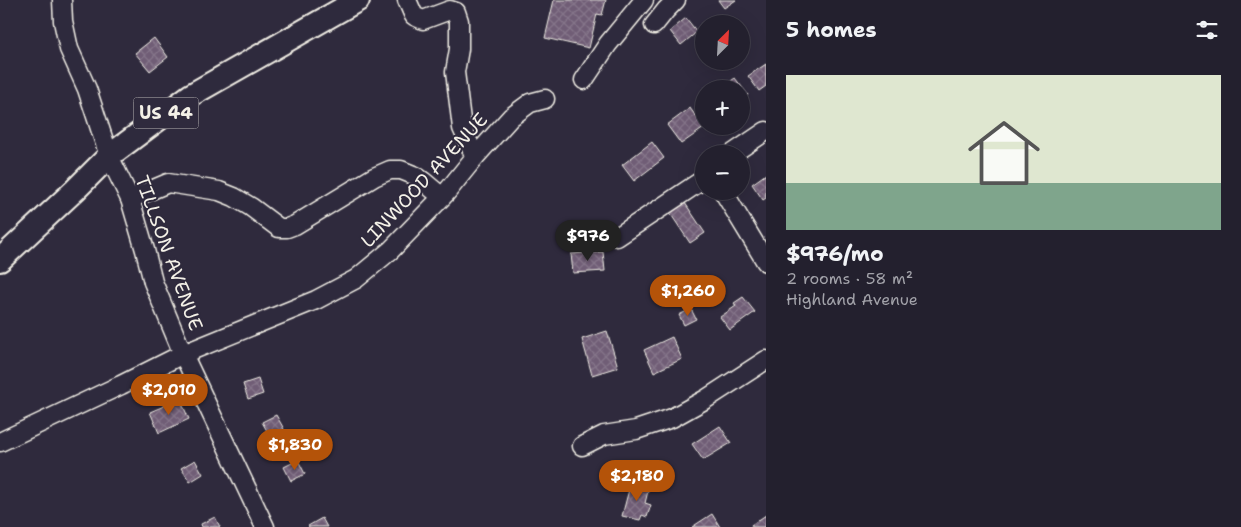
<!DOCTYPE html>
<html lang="en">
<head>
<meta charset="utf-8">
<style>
  :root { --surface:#23202e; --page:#2f2d3a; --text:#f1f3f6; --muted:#a3a3aa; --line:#403e4a; --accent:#b45309 }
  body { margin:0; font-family:"Shantell Sans",sans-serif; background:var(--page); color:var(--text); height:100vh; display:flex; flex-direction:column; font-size:19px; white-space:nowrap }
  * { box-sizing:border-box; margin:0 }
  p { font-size:16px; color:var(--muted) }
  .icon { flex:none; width:28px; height:28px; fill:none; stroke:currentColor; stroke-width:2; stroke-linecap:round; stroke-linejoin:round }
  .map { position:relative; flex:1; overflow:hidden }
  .details { display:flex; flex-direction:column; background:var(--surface); width:475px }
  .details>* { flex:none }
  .needle { width:32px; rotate:24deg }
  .controls { position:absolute; left:695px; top:15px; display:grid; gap:10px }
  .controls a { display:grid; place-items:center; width:55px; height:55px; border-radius:50%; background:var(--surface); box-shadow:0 5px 20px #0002,0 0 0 1px var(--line); font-size:25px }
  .price { position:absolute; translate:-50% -42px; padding:0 11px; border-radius:18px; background:var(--accent); color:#fff; font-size:16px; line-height:32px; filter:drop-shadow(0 1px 2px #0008) }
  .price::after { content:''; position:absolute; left:50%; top:30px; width:15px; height:11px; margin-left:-8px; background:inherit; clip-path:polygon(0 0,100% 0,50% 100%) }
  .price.on { background:#222; color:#fff }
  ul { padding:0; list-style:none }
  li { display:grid; align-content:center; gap:10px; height:265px; padding:0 20px }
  li span { display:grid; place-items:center; height:155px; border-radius:0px; color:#555 }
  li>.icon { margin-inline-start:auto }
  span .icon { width:90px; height:90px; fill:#fffc; stroke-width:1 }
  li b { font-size:21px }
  h2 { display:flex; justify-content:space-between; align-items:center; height:60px; padding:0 20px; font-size:21px }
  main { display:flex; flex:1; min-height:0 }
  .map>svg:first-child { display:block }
  .building { fill:url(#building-cross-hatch); stroke:#f4f1e8 }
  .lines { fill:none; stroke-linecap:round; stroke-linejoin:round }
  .minor-casing { stroke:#f4f1e8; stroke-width:21 }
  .major-casing { stroke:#f4f1e8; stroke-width:26 }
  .minor { stroke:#2f2a3d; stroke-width:18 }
  .major { stroke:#2f2a3d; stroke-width:22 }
  .labels { text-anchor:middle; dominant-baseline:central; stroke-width:4; stroke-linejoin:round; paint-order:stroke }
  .shield { fill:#2f2a3d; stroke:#b9b5b5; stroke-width:1 }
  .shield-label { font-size:18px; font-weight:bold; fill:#f4f1e8 }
  .street-label { font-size:19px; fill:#f4f1e8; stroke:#2f2a3d }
</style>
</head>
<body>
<main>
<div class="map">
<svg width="766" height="527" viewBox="0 0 766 527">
  <defs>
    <pattern id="building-cross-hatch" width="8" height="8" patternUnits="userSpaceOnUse" patternTransform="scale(1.25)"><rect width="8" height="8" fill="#705d76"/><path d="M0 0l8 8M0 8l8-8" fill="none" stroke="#85758a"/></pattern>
  </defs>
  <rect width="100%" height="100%" fill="#2f2a3d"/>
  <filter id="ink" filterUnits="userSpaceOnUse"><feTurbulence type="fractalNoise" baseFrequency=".02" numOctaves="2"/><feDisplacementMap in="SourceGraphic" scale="10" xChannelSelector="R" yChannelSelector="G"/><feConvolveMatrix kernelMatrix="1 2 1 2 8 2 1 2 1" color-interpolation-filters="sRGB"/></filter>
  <g filter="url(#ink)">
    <g class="building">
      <path d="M554,0H606L602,15L597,14L589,48L545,38Z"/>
      <path d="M718,0H736L724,8Z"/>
      <path d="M686,18L697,32L681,45L670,31Z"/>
      <path d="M154,38L168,57L150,71L135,53Z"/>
      <path d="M766,64V86L759,91L748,76Z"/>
      <path d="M735,78L748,95L741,100V89H720Z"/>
      <path d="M690,108L704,128L681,144L667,125Z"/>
      <path d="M652,142L664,158L634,181L622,165Z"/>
      <path d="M766,174V198L763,200L752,184Z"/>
      <path d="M685,203L705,233L690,243L670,213Z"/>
      <path d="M603,252L605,271L573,273L571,254Z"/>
      <path d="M743,297L755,312L730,330L720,317L736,306L734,303Z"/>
      <path d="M691,309L696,319L684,325L679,315Z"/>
      <path d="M607,331L618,367L592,375L582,339Z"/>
      <path d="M672,337L682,359L654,372L644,350Z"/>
      <path d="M258,379L263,394L248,399L243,384Z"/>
      <path d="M180,399L189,419L159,433L150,412Z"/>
      <path d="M276,415L284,429L270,436L262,422Z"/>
      <path d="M720,426L731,443L703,460L692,444Z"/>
      <path d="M195,460L203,474L190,482L181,468Z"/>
      <path d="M298,460L305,474L291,481L284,467Z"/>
      <path d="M631,482L649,487L645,503L651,505L647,517L642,515L640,520L622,516Z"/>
      <path d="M712,514L720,527H692Z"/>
      <path d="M766,515V527H752L751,525Z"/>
      <path d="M215,517L220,527H202L201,524Z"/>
      <path d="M322,518L327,527H309L308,526Z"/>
    </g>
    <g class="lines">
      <defs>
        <g id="minor">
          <path d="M62,0L63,21L69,49L87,89L109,156L130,199L145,250L153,282L183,354L265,527"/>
          <path d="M407,0L414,16L423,20L450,10L456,12L459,21V49L455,72L462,128L475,157"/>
          <path d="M654,25L666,10L676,0"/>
          <path d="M584,80L608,44L644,0"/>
          <path d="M732,154L766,131"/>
          <path d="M723,191L766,262"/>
          <path d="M130,199L168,183L219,191L234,197L251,207L279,228H287L295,225L374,177L390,170H401L416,176L423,181L442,197"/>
          <path d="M617,237L704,179"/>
          <path d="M0,442L121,385L183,354L316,300L356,279L391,250L446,193L475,157L511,117L530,103L545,99"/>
          <path d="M582,446L604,435L636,430L672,418L706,399L766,360"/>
        </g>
        <path id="major" d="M0,260L75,190L109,156L191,95L358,0"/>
      </defs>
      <use href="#minor" class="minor-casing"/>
      <use href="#major" class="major-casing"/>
      <use href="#minor" class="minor"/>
      <use href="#major" class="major"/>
    </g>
  </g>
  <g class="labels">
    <rect class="shield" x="133.5" y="97.5" width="65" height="31" rx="4"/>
    <g class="shield-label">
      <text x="166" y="113">US 44</text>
    </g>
    <g class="street-label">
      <text transform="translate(424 180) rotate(-47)">LINWOOD AVENUE</text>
      <text transform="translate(169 253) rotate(70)">TILLSON AVENUE</text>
    </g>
  </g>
</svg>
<div class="controls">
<a><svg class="needle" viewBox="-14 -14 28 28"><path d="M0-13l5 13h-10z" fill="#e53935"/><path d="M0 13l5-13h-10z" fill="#a3a3aa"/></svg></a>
<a>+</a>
<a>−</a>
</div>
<b class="price on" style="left:588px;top:262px">$976</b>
<b class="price" style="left:688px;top:317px">$1,260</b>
<b class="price" style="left:169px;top:416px">$2,010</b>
<b class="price" style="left:295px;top:471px">$1,830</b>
<b class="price" style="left:637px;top:502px">$2,180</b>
</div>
<section class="details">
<h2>5 homes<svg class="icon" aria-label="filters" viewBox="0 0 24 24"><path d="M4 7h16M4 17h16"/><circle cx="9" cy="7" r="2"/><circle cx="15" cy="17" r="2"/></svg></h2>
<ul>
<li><span style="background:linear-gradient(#dfe7d0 70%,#7fa58c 0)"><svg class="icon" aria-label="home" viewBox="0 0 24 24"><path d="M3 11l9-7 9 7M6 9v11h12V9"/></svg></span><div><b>$976/mo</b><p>2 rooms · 58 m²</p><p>Highland Avenue</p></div></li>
</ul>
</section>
</main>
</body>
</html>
